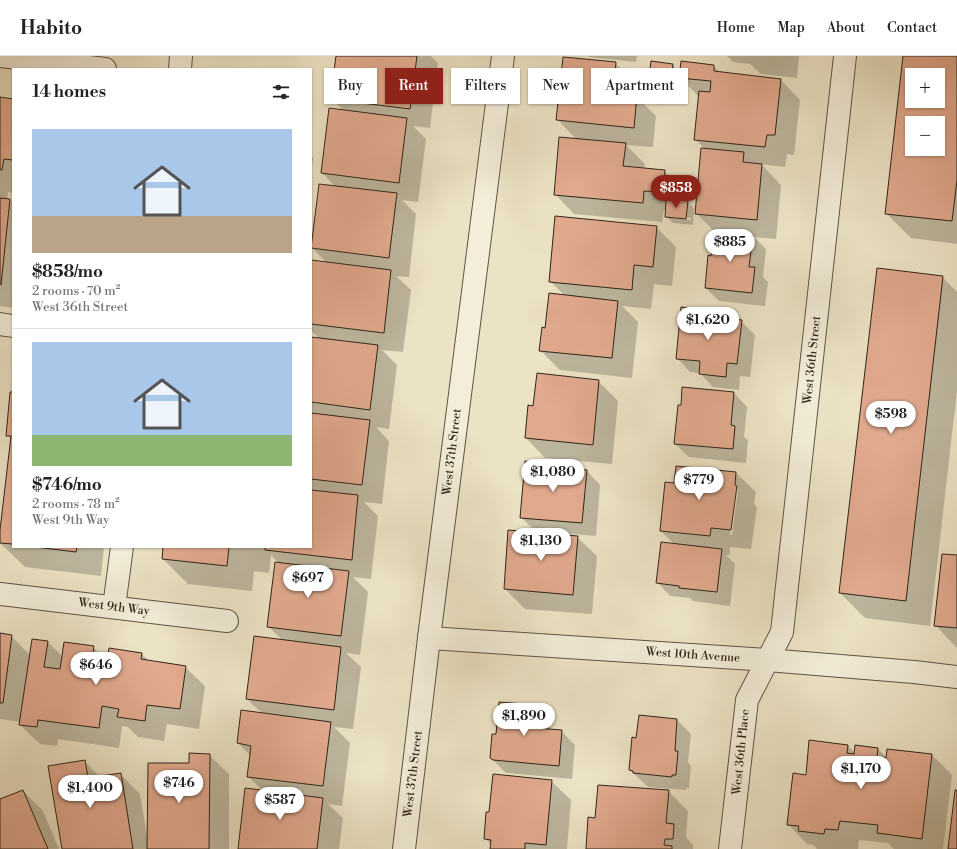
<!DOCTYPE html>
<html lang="en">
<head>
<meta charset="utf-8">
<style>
  :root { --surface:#fff; --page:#f2f2f2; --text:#222; --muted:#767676; --line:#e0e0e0; --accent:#8f2418 }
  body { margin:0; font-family:"Libre Bodoni",serif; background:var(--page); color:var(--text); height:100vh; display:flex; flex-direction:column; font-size:15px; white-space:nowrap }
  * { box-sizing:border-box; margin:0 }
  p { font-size:13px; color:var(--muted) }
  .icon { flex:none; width:22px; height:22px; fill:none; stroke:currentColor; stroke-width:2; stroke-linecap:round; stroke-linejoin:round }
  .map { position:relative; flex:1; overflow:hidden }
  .drawer { position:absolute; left:12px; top:12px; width:300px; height:480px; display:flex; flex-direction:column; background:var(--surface); border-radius:0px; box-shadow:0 1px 3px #0004 }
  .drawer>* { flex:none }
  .guide { position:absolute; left:324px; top:12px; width:380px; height:36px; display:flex; gap:8px }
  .buttons { position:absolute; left:905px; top:12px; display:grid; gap:8px }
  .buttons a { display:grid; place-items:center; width:40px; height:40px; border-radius:0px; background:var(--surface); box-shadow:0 1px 3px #0004; font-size:20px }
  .price { position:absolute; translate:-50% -34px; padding:0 9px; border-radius:14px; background:#fff; color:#222; font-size:13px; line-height:26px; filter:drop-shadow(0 1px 2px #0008) }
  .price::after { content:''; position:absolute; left:50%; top:24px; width:12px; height:9px; margin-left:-6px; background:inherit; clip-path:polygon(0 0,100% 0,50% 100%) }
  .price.current { background:var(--accent); color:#fff }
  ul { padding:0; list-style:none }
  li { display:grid; align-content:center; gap:8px; height:212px; padding:0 20px }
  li+li { border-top:1px solid var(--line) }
  li span { display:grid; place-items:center; height:124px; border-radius:0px; color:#555 }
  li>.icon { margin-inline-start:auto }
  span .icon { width:72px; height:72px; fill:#fffc; stroke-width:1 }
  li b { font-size:17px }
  h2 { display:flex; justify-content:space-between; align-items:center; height:48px; padding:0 20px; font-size:17px }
  .pill { padding:0 14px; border-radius:0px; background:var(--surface); box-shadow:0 1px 3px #0004; font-size:14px; line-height:36px }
  .pill.current { background:var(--accent); color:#fff }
  header { display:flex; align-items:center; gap:24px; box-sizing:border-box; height:56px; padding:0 20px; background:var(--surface); border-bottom:1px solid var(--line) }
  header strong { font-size:19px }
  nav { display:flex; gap:22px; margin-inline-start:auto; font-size:14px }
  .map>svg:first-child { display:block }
  .shadow { fill:#0003; fill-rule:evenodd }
  .building { fill:#e1a98e; stroke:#2f251a; fill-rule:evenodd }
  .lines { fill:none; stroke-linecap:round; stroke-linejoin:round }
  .minor-casing { stroke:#5e5445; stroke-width:24 }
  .tertiary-casing { stroke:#5e5445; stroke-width:24 }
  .minor { stroke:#f3edd9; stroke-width:22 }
  .tertiary { stroke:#f3edd9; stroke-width:22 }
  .labels { text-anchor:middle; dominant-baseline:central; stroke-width:4; stroke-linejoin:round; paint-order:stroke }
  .street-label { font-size:12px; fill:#2f251a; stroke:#f3edd9 }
</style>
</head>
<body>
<header>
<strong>Habito</strong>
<nav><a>Home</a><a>Map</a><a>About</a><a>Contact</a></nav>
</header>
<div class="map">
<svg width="957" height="793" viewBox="0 0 957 793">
  <rect width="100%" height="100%" fill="#ece3c5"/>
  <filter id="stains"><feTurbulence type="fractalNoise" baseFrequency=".005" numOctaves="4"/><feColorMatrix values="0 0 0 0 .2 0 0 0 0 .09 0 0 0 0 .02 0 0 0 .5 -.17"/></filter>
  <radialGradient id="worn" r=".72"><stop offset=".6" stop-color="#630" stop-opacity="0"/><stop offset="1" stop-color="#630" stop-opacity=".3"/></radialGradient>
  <g class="shadow">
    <path d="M337,0H431L438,7L430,72L413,70L426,83L418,146L402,144L416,158L409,221L396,220L411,234L403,296L382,294L397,309L389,373L376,371L389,385L382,448L364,446L378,460L371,523L353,521L368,536L360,599L346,597L361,611L353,673L334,671L350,687L342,750L328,748L343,762L339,793H239L263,735L248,720L251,700L238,687L263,658L247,643L282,584L268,570L279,507L271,499L269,517L254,515L252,535L188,528L163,503L164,491H311V282L319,283L311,274V205L327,207L312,192L336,131L322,117L344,55L331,42Z"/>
    <path d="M588,0H637L636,6L589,1Z"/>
    <path d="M727,0H799L797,22L761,18L750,8L733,6Z"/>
    <path d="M904,0H957V188L911,182L886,157ZM912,19H938V45H912ZM912,67H938V93H912Z"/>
    <path d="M615,7L635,27L634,40H636L656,60L653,91L626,89L645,108L644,113L664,115L684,134L683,145L687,146L694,152L693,169L673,167L666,160V154H664L662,166L574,158L555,138L577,84L558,64ZM672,160L691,162V164L672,162Z"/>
    <path d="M673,9L680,17L713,10L721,17L781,24L800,44L794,99L787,98L785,111L761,108L781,129L776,183L754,181L766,193L763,221L768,226L765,250L719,245L706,232L712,201L715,176L696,157L705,93L695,83L699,41L679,20L678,29L657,27L650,20Z"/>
    <path d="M0,42L13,44V137L8,136L7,144H10L13,147V252L0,250Z"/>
    <path d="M311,100L313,102L311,117Z"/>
    <path d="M656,171L676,191L672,230L654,228L651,253L622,250L638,266L632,322L560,314L540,294L546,273L565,240L550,225Z"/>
    <path d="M942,221L957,236V335L930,570L865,562L840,537Z"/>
    <path d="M708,255L715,262L741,265L755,279L750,321L740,320L739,334L713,331L700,317L690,316L677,302Z"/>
    <path d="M598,325L618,345L612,408L545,402L526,382L534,351Z"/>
    <path d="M13,337V491H104L101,520L25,511L0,487L12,384L7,379Z"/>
    <path d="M734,337L747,351L744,381L748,384L746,407L689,401L675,388Z"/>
    <path d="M542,408L545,412L587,415L600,429L596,480L535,475L521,461Z"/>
    <path d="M736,417L756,436L754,448L757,451L751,493L730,491V499H726L735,508L730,550L693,545L690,542L670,540L657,526L675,489L661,475L675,428ZM736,433H738L732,479H730Z"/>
    <path d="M577,481L597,500L592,558L525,553L505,533Z"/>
    <path d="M957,500V592L935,569Z"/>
    <path d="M0,578L11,580L30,599L48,586L63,601L93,591L108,606L142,598L149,605L185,611L205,630L199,673L167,668L164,685L138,681L128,671L122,670L119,692L58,683L57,690L40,688L20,669L21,666L0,663Z"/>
    <path d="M537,650L550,663V674L561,675L575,689L572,723L508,717L505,716L491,702L497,679Z"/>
    <path d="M677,664L691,678L688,706L691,710L689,732H686V734L648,731L630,714L637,683Z"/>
    <path d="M810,685L848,690L855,697L856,690L878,693L887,702L932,699L952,719L943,793H894L888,787L859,784L858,793H817L813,789L807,788L788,768L807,720Z"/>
    <path d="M209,699L229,718V793H63L84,705L100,721L120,718L140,738L147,780L190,708Z"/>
    <path d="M551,725L571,744L567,793H491V789L485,782L490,757Z"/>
    <path d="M23,735L43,755L59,793H0V745Z"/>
    <path d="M668,735L688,755L686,781L693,789V793H587L596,763Z"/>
  </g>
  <g class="building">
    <path d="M336,0H417L410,53L330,43Z"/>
    <path d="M903,0H957V124L952,165L885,158ZM912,19H938V45H912ZM912,67H938V93H912Z"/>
    <path d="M563,1L616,6L613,37L637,39L634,72L556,64Z"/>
    <path d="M651,5L673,8L671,23L649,21Z"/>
    <path d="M681,5L714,9V15L781,23L775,79H767L765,91L694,84L699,35L710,36L711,25L679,22Z"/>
    <path d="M0,41L13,43V104L4,103L2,114H0Z"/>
    <path d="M329,52L407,62L399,127L321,117Z"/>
    <path d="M559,81L626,87L623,110L665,114L663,136L644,135L643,147L554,139Z"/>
    <path d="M701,92L744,96L743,106L762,108L757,164L695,158Z"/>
    <path d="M319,128L397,137L389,202L311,192Z"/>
    <path d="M0,142L10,143L1,229L0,228Z"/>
    <path d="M666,143L688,145L686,163L665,161Z"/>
    <path d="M555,160L657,170L653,211L634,209L632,234L549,226Z"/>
    <path d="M714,174L753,179L749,211H755L752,237L705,232L708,199L711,200Z"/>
    <path d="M311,204L391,214L384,277L311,268Z"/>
    <path d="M877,212L943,220L906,545L839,537Z"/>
    <path d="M549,237L618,245L612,302L539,295L542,271L545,272Z"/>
    <path d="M681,251L709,254L708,260L742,264L737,308L727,307L726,321L699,318L700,305L676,303Z"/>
    <path d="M311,281L378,289L370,354L311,346Z"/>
    <path d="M537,317L599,324L593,389L525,382L528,349L533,350Z"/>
    <path d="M682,331L734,336L731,369L735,370L733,393L674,388L678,349H681Z"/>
    <path d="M10,336H13V488L0,487V474L11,380H6Z"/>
    <path d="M311,357L370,364L362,429L311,423Z"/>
    <path d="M525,405L542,407V410L587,414L582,467L520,462Z"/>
    <path d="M676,410L736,416L735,429L737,430L731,474L711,472L710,480L660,475L665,426L674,427Z"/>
    <path d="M311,434L358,439L352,504L265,494V491H311Z"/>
    <path d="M508,474L578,480L573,539L504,533Z"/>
    <path d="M661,486L722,493L717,536L679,532V530L656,527Z"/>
    <path d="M35,491H77L76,496Z"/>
    <path d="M163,491H229L227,510L162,503Z"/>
    <path d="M942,498L957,499V572L934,570Z"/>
    <path d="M275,506L349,515L341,580L267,571Z"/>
    <path d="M0,577L12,579L3,647H0Z"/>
    <path d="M254,580L341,591L334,654L246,643Z"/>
    <path d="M32,583L48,585L44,611L60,613L64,586L94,590L90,616L105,618L109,592L142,597L141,603L186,610L180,653L147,649L145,665L117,661L119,653L102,650L99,672L38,664L37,671L19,669Z"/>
    <path d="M499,646L537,649L535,672L562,674L559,710L493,704L490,702L492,678H496Z"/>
    <path d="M241,654L331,666L323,730L247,721L251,690L237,687Z"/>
    <path d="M639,659L677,663L675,695H678L676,719H672V721L633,717V715L629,714L632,681L636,682Z"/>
    <path d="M809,684L848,689L847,697L854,698L855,689L878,692L877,701L886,702L887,693L932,698L922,783L877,777L878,769L840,765L838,774L825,773L824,778L798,775L799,770L787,769L793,717L806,719Z"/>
    <path d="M189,697L210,698L209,793H147L148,707H189Z"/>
    <path d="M85,704L88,722L121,717L133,793H62L48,710Z"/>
    <path d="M493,718L552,724L546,789L525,787V793H490L491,784L484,783L486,756H489Z"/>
    <path d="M598,729L669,734L666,767L674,768L673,783H665L664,789L672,790V793H586L588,761L595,762Z"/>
    <path d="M245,732L323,742L317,793H238Z"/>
    <path d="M23,734L48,793H0V743Z"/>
    <path d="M955,734H957V793H948Z"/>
  </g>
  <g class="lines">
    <defs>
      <g id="minor">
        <path d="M0,0L105,13"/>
        <path d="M180,13L181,0"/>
        <path d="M0,268L13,270"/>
        <path d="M0,538L227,565"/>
        <path d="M114,551L122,491"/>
        <path d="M429,582L767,604L914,616L957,621"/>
        <path d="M730,793L747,644L782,576L845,0"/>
      </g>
      <path id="tertiary" d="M404,793L429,582L503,0"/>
    </defs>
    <use href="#minor" class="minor-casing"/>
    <use href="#tertiary" class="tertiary-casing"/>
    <use href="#minor" class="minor"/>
    <use href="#tertiary" class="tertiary"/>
  </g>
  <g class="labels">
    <g class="street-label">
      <text transform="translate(812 304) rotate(-84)">West 36th Street</text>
      <text transform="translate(452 396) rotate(-83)">West 37th Street</text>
      <text transform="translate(114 551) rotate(7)">West 9th Way</text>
      <text transform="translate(693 599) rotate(4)">West 10th Avenue</text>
      <text transform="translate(741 696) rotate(-84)">West 36th Place</text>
      <text transform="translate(413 718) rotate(-83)">West 37th Street</text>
    </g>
  </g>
  <rect width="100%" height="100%" filter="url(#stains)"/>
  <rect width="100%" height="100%" fill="url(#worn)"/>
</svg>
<div class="buttons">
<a>+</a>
<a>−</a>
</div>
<b class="price current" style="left:676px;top:153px">$858</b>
<b class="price" style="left:730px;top:207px">$885</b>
<b class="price" style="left:708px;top:285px">$1,620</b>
<b class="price" style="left:891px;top:379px">$598</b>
<b class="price" style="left:553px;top:437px">$1,080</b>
<b class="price" style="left:699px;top:445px">$779</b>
<b class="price" style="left:541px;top:506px">$1,130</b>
<b class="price" style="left:308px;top:543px">$697</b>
<b class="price" style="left:96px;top:630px">$646</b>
<b class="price" style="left:524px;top:681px">$1,890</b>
<b class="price" style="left:861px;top:734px">$1,170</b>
<b class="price" style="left:179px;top:748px">$746</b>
<b class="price" style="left:90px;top:753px">$1,400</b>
<b class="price" style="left:280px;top:765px">$587</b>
<div class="guide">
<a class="pill">Buy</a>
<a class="pill current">Rent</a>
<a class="pill">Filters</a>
<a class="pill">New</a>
<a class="pill">Apartment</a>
</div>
<section class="drawer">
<h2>14 homes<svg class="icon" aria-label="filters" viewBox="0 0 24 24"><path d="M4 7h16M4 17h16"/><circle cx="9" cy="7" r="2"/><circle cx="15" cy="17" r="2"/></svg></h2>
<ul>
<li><span style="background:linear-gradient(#a9c7e8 70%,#b9a48a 0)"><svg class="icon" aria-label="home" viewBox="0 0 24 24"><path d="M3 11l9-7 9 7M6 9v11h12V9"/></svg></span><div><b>$858/mo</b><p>2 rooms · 70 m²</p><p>West 36th Street</p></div></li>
<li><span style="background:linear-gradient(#a9c7e8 75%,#8fb573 0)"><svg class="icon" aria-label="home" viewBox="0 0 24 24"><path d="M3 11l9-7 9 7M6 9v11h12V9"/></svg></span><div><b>$746/mo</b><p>2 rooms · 78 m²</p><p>West 9th Way</p></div></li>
</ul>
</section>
</div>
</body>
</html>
